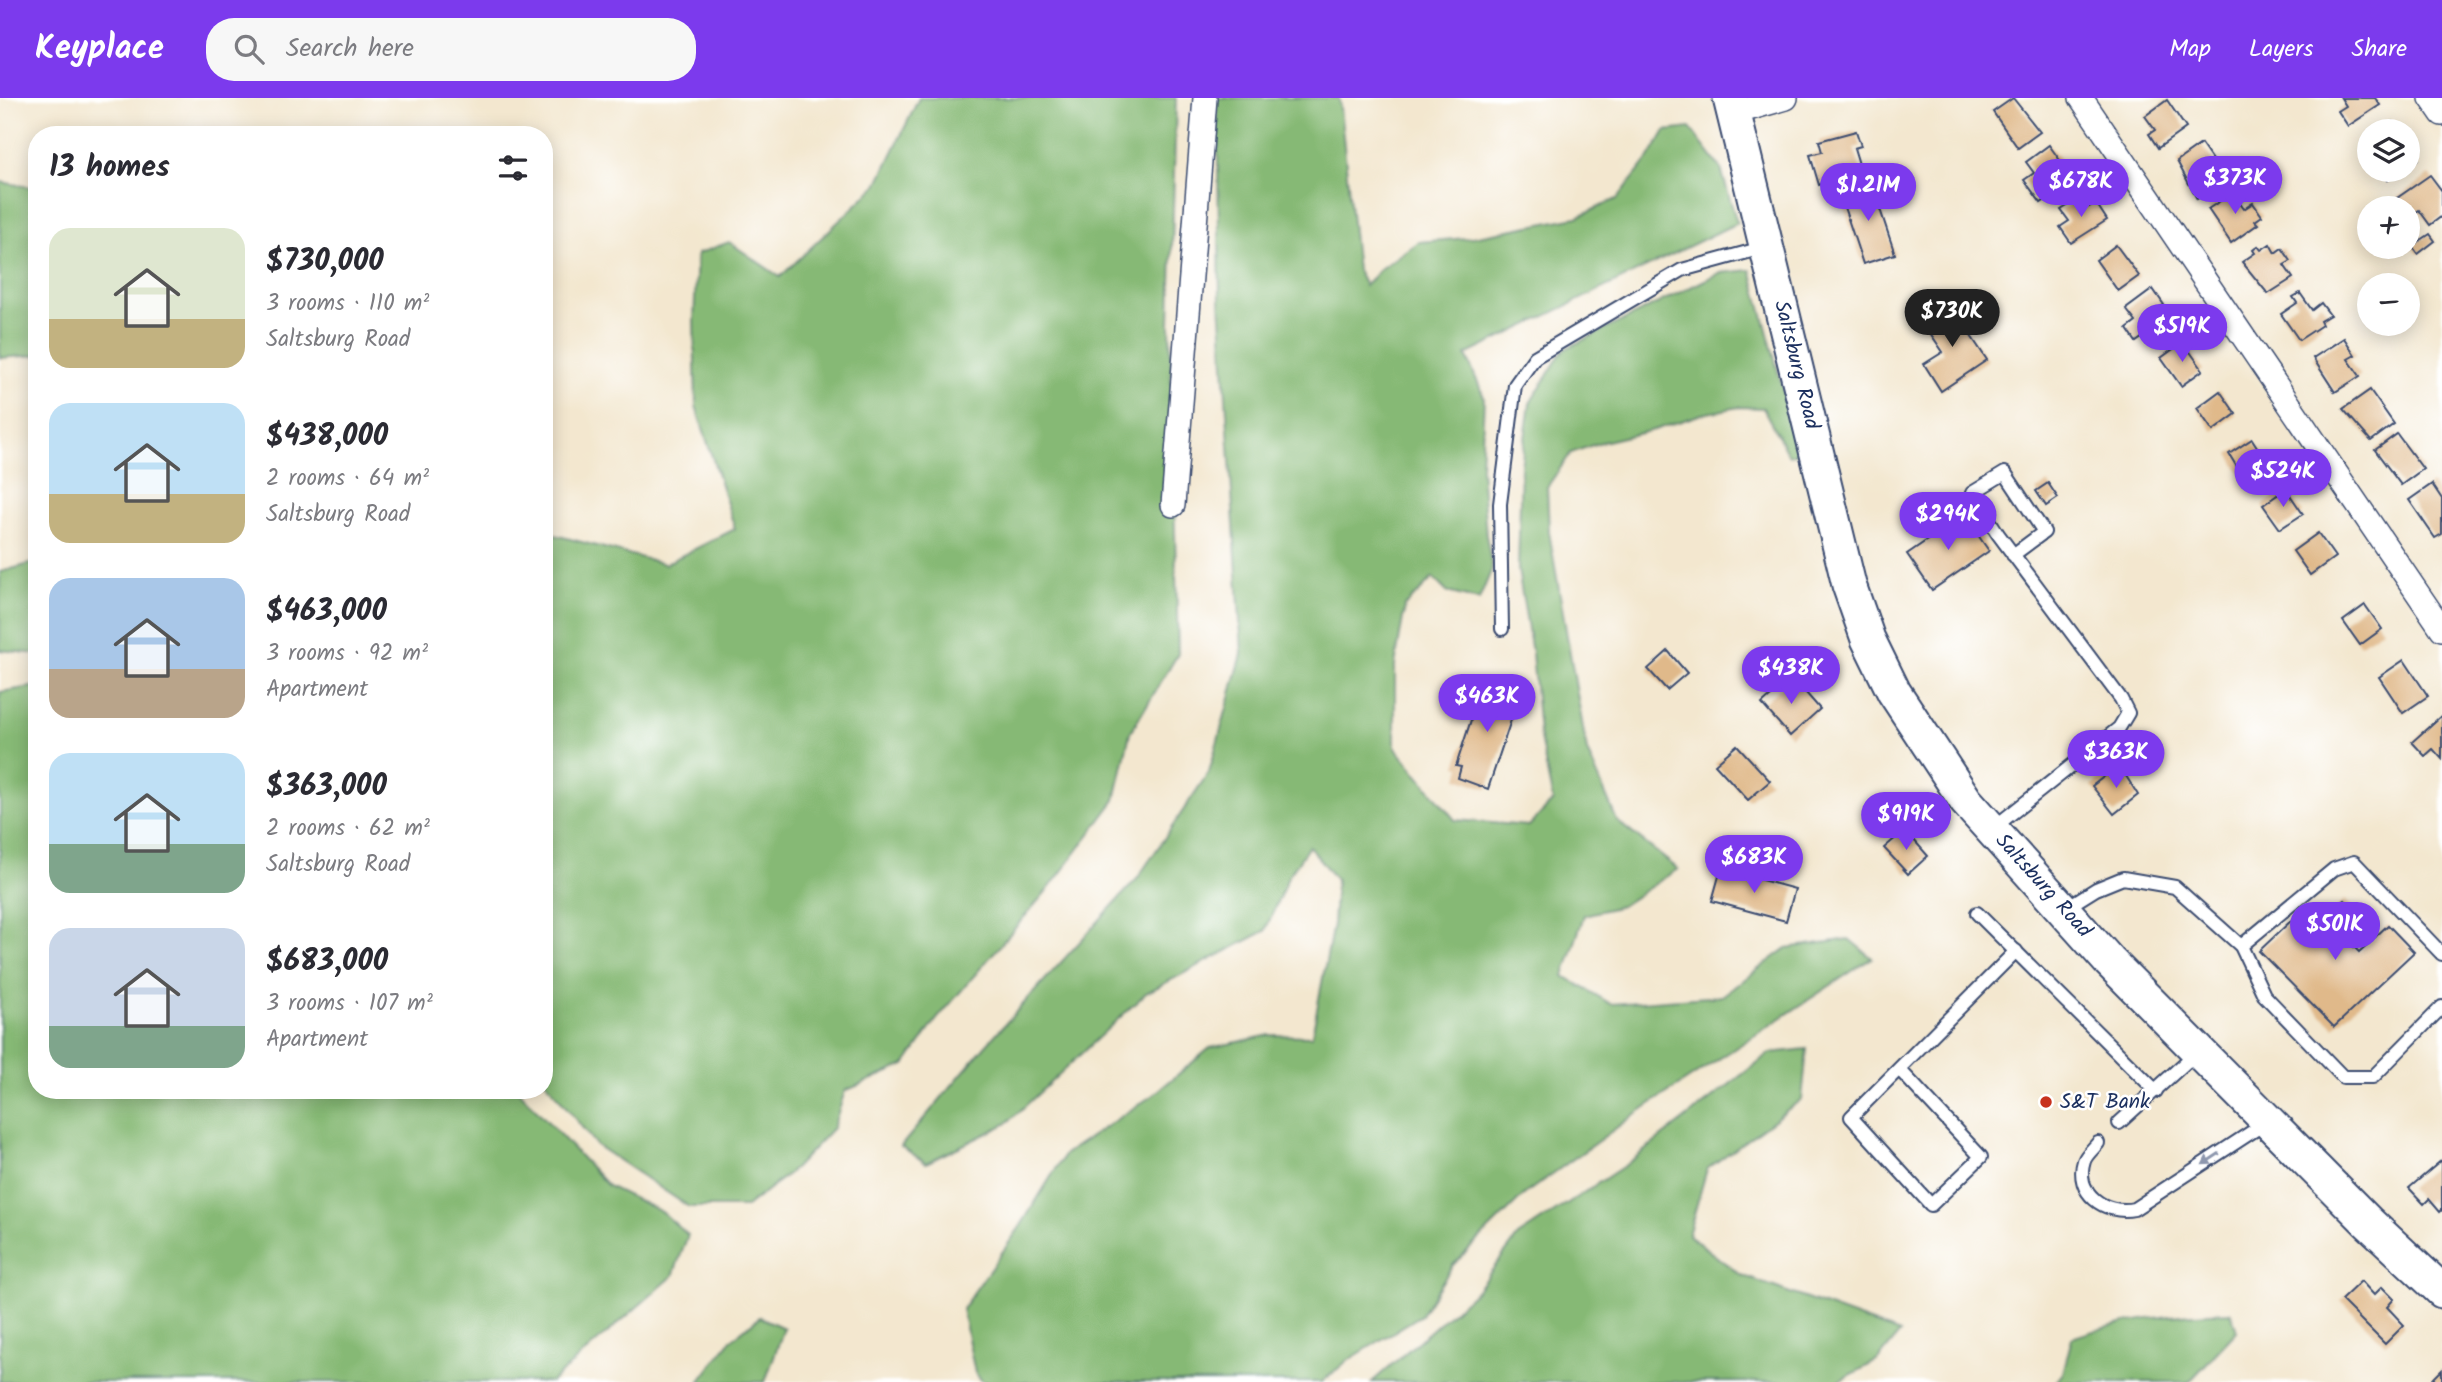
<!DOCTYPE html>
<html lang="en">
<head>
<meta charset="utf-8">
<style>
  :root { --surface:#fff; --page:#f7f7f7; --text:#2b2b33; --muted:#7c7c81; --accent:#7c3aed }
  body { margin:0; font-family:Kalam,sans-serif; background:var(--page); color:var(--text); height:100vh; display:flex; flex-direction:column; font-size:26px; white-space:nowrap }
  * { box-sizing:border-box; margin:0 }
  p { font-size:23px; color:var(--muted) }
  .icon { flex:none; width:38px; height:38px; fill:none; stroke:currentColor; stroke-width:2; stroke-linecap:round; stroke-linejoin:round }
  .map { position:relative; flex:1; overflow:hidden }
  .drawer { position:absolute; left:28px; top:28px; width:525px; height:973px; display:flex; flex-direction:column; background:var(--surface); border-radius:28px; box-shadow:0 4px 18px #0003 }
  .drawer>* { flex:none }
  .controls { position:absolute; left:2357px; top:21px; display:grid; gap:14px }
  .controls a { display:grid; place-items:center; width:63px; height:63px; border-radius:50%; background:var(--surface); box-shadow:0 4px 18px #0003; font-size:35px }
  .price { position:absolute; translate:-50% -60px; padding:0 16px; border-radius:24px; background:var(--accent); color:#fff; font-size:23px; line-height:46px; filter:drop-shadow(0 2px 4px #0008) }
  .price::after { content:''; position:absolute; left:50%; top:42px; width:21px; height:16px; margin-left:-10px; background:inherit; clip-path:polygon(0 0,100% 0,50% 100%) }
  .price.current { background:#222; color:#fff }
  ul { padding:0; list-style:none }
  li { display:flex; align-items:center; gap:21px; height:175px; padding:0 21px }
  li span { display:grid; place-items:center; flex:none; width:196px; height:140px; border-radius:21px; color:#555 }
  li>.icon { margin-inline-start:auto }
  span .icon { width:84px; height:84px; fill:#fffc; stroke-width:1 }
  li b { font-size:30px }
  h2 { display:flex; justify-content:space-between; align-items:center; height:84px; padding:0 21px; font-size:30px }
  header { display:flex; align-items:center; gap:42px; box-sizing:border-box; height:98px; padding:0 35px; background:var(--accent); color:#fff }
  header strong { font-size:33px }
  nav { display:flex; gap:38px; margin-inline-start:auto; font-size:24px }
  .search { width:490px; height:63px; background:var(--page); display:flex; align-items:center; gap:18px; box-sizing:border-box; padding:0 24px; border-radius:28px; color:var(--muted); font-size:26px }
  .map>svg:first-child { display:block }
  .forest { fill:#86b974; stroke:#507469; stroke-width:2 }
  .building { fill:#e0b98a }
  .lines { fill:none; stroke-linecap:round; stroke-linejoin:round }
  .service-casing { stroke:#3b4b6f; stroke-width:16 }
  .minor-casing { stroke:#3b4b6f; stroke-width:26 }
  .secondary-casing { stroke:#3b4b6f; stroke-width:37 }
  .service { stroke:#fff; stroke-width:12 }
  .minor { stroke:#fff; stroke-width:23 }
  .secondary { stroke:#fff; stroke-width:33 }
  .oneway { fill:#8d97ae }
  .poi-dot { fill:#c8321e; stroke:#fff; stroke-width:2.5 }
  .labels { text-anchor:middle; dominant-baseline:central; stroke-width:5; stroke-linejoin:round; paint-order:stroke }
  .street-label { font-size:21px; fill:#1b2f5e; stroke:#fff }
  .poi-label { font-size:21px; fill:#1b2f5e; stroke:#fff; text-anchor:start }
</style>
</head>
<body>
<header>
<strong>Keyplace</strong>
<div class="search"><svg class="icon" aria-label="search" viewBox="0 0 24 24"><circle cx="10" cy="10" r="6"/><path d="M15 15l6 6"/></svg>Search here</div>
<nav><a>Map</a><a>Layers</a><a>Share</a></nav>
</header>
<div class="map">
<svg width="2442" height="1284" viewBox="0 0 2442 1284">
  <rect width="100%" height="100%" fill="#fff"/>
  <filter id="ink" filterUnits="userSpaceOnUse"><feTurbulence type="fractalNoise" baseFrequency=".0143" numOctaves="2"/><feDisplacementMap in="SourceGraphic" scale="14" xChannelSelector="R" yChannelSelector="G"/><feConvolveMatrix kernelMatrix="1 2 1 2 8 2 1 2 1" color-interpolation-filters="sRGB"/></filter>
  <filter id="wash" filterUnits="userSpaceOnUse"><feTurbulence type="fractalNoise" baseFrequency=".00686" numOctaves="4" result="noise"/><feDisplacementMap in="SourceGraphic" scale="28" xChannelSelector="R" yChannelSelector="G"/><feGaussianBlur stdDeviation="1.57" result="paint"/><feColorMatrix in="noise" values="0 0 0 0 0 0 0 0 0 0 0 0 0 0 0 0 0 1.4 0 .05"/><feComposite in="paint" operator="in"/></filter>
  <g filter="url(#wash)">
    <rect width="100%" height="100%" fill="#f3e7cf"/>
    <g class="forest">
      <path d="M919,0H1176L1170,227L1178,556L1130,635L1115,702L1051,788L937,921L905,967L845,993L833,1030L794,1071L746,1109H689L596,1047L544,981V434L665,466L735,431L696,308L694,223L697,156L729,144L780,179L877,87Z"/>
      <path d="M1217,0H1339L1357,172L1365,188L1380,171L1418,144L1467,140L1577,119L1617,101L1649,60L1665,33L1690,30L1721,71L1737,125L1466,257L1484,299L1481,370L1486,437L1492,471L1479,502L1447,494L1433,480L1405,508L1395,567V649L1455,722L1529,728L1553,703L1539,635L1532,555L1518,472L1521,368L1530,305L1563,252L1719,175L1751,172L1800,355L1789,358L1763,310L1739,309L1702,316L1654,332L1598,345L1571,355L1547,389L1549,434L1587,653L1617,723L1678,771L1621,808L1584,817L1564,878L1611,906L1722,898L1787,850L1849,841L1872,860L1637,1015L1526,1095L1453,1167L1421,1217L1347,1263L1322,1284H983L975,1275L962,1211L1020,1129L1065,1056L1153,997L1210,950L1270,937L1312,938L1333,826L1336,782L1309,748L1288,779L1265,833L1146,895L1006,1026L926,1065L901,1048L985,948L1137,781L1209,674L1242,556L1220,203Z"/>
      <path d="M0,84L37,90V257L0,260Z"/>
      <path d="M37,464V556L0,552V474Z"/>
      <path d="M37,588V992H518L608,1088L662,1114L688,1137L673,1178L551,1284H0V594Z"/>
      <path d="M1807,951L1802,1001L1707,1071L1688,1137L1741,1177L1900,1235L1877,1263L1837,1284H1372L1476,1193L1518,1138L1627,1066L1770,955Z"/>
      <path d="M2231,1214L2237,1233L2189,1284H2056L2063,1275L2072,1240C2124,1221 2175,1216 2231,1214Z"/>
      <path d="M760,1219L784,1230L765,1284H699L731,1242Z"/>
    </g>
    <g id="blocks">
      <g class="building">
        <path d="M2013,0L2040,34L2018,50L1993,14Z"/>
        <path d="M2341,0H2375L2380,7L2348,28L2338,13L2346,8Z"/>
        <path d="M2167,2L2186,30L2158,50L2149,36L2155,32L2145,18Z"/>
        <path d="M2392,24L2398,33H2379Z"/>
        <path d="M1856,33L1861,48L1854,50L1862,76L1819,87L1810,57L1822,54L1819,43Z"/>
        <path d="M2370,40V55L2362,45Z"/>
        <path d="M2201,46L2225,81L2197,101L2177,63Z"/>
        <path d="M2049,47L2074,82L2041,105L2024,82L2034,75L2026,64Z"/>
        <path d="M2408,48L2418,61L2408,68Z"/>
        <path d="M2381,72H2402L2388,82Z"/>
        <path d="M2430,77L2442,93V118L2430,127L2419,112L2410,118L2408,110H2404L2397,100Z"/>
        <path d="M1877,86L1884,106L1879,108L1895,156L1863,166L1840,97Z"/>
        <path d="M2240,90L2246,99L2239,104L2244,111L2253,105L2262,118L2255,123L2258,126L2231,145L2208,111Z"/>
        <path d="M2082,99L2089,109L2096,105L2107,122L2071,145L2060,129L2069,123L2061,112Z"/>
        <path d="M2430,136L2435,143L2418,156L2412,148Z"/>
        <path d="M2270,146L2275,155L2282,150L2291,163L2284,167L2293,180L2268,196L2242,164L2255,155L2253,152L2258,148L2261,152Z"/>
        <path d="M2116,147L2139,178L2118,193L2096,162Z"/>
        <path d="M2153,191L2164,207L2159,210L2167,222L2136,244L2127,231L2136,224L2126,211Z"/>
        <path d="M2300,195L2312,212L2321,205L2330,217L2320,223L2322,227L2299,242L2281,216L2297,205L2293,199Z"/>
        <path d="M1951,208L1987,262L1941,293L1924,266L1943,254L1924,226Z"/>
        <path d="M2344,240L2355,257L2348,261L2360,278L2335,294L2313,260Z"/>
        <path d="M2183,244L2203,272L2181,288L2161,260Z"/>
        <path d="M2370,292L2394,326L2371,343L2343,311Z"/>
        <path d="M2220,293L2236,316L2213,333L2197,310Z"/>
        <path d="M2397,336L2423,371L2401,387L2375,352Z"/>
        <path d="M2252,341L2270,369L2246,384L2229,356Z"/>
        <path d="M2048,385L2058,400L2046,408L2036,393Z"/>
        <path d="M2432,386L2442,401V436L2435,440L2409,402Z"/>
        <path d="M2286,391L2303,416L2280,431L2263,407Z"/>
        <path d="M1964,417L1989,453L1932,492L1907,456Z"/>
        <path d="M2318,435L2335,459L2310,477L2293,453Z"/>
        <path d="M2365,507L2382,531L2360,547L2343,523Z"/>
        <path d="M1668,553L1687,575L1667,592L1648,571Z"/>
        <path d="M2404,562L2428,598L2403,615L2379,579Z"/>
        <path d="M1792,579L1820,611L1790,638L1762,606Z"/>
        <path d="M1484,582L1520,595L1488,691L1458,680L1461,669L1456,668Z"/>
        <path d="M2441,618L2442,619V661L2433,651L2425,658L2412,644Z"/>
        <path d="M1737,647L1770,683L1748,702L1715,666Z"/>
        <path d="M2119,667L2138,697L2114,716L2092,688Z"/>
        <path d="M1905,732L1928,758L1908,776L1884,750Z"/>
        <path d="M1721,771L1795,791L1786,823L1712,803Z"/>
        <path d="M2345,802L2365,823L2346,841L2359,854L2388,827L2414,854L2334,929L2259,853L2294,820L2308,836Z"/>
        <path d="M2442,1062V1112L2440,1114L2429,1101L2424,1106L2409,1090Z"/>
        <path d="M2361,1183L2374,1197L2382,1189L2394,1201L2387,1209L2404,1227L2385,1246L2341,1202Z"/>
        <path d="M2442,1272V1284H2436L2433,1281Z"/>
      </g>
    </g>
  </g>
  <g filter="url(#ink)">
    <use href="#blocks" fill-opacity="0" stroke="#3b4b6f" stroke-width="2"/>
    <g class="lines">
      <defs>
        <g id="service">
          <path d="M1502,531L1500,406L1515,287L1535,259L1682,172L1766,149"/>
          <path d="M1992,731L2119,630L2128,615L2121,601L1998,436L1972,395L2005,375L2044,434L2013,457"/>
          <path d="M2064,811L2096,791L2123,780L2175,789L2241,848L2264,897L2343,979H2373L2442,909"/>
          <path d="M1977,815L2156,993"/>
          <path d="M2241,848L2334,771L2354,764L2442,856"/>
          <path d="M1899,971L1981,1059L1931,1107L1851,1019L2016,853"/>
          <path d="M2119,1025L2196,955"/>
          <path d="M2098,1045C2094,1050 2086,1057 2084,1063C2074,1095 2105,1117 2134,1111L2267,1024"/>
        </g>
        <g id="minor">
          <path d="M2081,0L2442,531"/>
          <path d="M2431,0L2442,16"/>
          <path d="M1734,15L1786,0"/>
          <path d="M1173,407L1205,0"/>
        </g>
        <path id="secondary" d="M1730,0L1849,487L1868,541L1894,594L1966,703L2109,863L2368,1124L2442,1193"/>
      </defs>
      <use href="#service" class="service-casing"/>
      <use href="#minor" class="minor-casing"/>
      <use href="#secondary" class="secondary-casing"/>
      <use href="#service" class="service"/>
      <use href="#minor" class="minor"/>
      <use href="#secondary" class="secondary"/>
    </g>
    <defs><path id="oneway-solid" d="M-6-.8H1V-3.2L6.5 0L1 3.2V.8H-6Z" transform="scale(1.75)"/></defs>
    <use class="oneway" href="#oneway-solid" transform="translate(2211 1061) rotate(147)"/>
  </g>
  <circle class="poi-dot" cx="2046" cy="1004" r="7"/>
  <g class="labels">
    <g class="street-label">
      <text transform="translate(1796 267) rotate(76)">Saltsburg Road</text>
      <text transform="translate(2043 788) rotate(48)">Saltsburg Road</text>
    </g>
    <g class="poi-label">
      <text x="2060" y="1004">S&amp;T Bank</text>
    </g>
  </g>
</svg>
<div class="controls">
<a><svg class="icon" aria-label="layers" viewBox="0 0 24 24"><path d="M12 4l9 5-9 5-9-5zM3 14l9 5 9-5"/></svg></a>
<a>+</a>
<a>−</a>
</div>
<b class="price" style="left:2235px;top:118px">$373K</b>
<b class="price" style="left:2081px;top:121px">$678K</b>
<b class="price" style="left:1868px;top:125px">$1.21M</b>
<b class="price current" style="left:1952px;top:251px">$730K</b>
<b class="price" style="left:2182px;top:266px">$519K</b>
<b class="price" style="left:2283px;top:411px">$524K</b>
<b class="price" style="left:1948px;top:454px">$294K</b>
<b class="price" style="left:1791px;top:608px">$438K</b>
<b class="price" style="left:1487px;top:636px">$463K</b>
<b class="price" style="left:2116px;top:692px">$363K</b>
<b class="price" style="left:1906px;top:754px">$919K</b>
<b class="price" style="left:1754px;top:797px">$683K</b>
<b class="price" style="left:2335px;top:864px">$501K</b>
<section class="drawer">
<h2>13 homes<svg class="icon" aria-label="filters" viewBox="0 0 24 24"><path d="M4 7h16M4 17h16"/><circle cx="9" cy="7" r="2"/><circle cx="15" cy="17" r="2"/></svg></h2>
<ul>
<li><span style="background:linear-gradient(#dfe7d0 65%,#c2b280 0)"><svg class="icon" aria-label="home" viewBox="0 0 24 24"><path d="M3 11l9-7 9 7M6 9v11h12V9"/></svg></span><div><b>$730,000</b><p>3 rooms · 110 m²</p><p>Saltsburg Road</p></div></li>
<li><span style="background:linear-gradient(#bfe0f5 65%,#c2b280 0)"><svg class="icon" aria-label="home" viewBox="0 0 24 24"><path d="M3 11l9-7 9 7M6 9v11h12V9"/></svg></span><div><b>$438,000</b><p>2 rooms · 64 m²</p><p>Saltsburg Road</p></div></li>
<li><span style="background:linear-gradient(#a9c7e8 65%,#b9a48a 0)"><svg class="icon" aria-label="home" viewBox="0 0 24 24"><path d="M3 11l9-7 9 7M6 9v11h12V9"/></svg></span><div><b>$463,000</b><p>3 rooms · 92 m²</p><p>Apartment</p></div></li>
<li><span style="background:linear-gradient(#bfe0f5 65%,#7fa58c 0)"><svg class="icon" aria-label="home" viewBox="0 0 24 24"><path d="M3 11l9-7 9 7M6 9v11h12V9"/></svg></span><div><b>$363,000</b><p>2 rooms · 62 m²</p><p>Saltsburg Road</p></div></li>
<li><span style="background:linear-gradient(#c9d6e8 70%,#7fa58c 0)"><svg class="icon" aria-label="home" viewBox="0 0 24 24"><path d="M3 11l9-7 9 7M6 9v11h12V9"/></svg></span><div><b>$683,000</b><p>3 rooms · 107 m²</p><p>Apartment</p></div></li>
</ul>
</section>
</div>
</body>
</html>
